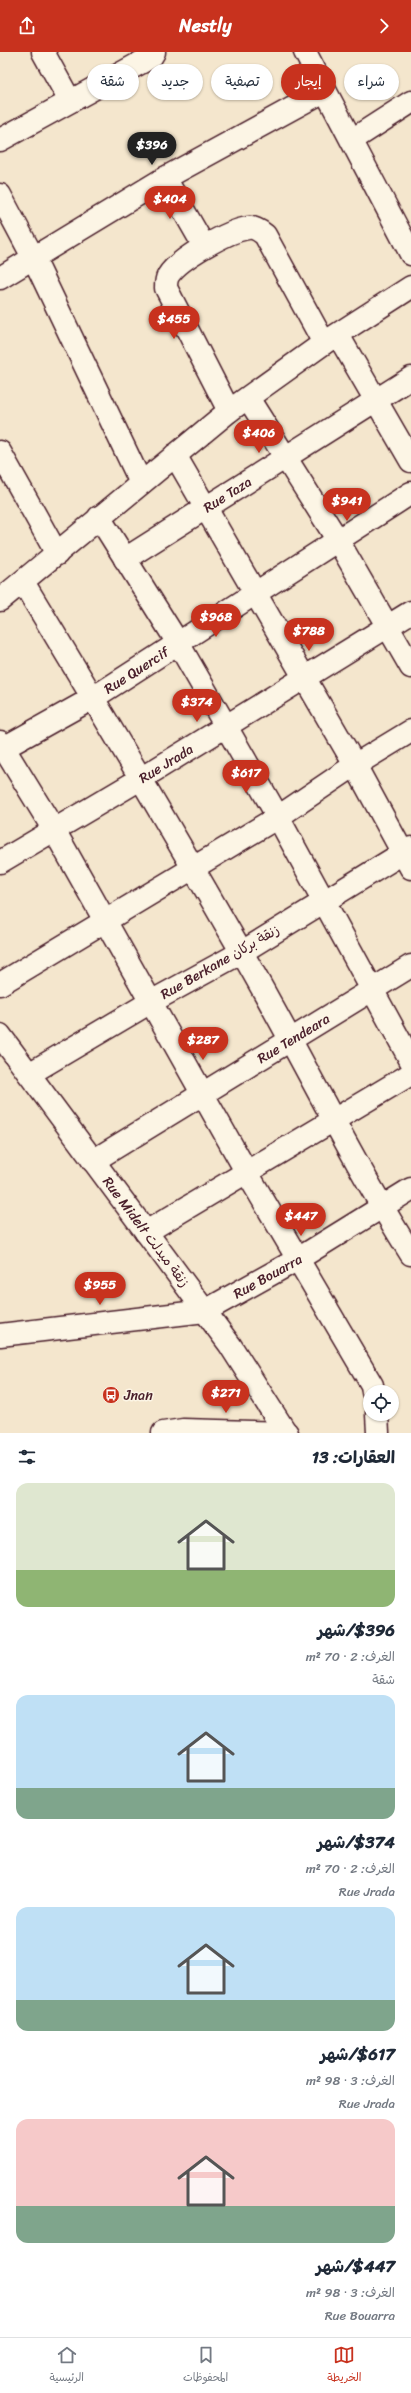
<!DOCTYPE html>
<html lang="ar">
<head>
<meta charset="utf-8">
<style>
  :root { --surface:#fff; --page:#f6f6f7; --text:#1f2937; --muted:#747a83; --line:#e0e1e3; --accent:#c8321e }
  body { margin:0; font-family:Sriracha,"Playpen Sans Arabic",sans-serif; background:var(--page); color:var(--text); direction:rtl; height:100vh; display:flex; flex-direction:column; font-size:15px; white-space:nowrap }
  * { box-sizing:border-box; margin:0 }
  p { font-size:13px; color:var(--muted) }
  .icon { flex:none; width:22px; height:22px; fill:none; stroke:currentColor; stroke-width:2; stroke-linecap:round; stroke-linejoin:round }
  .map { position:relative; height:1381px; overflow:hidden; direction:ltr }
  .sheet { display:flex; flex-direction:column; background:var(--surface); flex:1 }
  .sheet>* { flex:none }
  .guide { position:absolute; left:12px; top:12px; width:387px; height:36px; direction:rtl; display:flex; gap:8px }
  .buttons { position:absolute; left:363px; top:1333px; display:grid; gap:8px }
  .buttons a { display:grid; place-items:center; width:36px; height:36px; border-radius:50%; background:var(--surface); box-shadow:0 1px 3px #0004; font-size:20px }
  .price { position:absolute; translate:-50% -34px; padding:0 9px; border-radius:14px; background:var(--accent); color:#fff; font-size:13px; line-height:26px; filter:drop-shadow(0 1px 2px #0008) }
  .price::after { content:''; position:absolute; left:50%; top:24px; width:12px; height:9px; margin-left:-6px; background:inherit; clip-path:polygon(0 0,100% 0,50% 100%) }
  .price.active { background:#222; color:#fff }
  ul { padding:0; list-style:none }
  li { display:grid; align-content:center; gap:8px; height:212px; padding:0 16px }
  li span { display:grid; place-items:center; height:124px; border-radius:12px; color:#555 }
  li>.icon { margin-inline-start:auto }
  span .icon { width:72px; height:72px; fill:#fffc; stroke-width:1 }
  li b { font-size:17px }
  h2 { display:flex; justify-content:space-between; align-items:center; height:48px; padding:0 16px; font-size:17px }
  .pill { padding:0 14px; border-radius:18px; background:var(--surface); box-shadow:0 1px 3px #0004; font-size:14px; line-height:36px }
  .pill.active { background:var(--accent); color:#fff }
  header { display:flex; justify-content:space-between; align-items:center; height:52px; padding:0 16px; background:var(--accent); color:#fff; font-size:18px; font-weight:700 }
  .dock { display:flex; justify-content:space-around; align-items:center; height:56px; border-top:1px solid var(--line); background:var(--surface); font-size:11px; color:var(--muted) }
  .dock a { display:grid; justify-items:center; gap:2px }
  .dock .active { color:var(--accent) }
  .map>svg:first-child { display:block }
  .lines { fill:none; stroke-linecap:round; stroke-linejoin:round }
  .minor-casing { stroke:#4a1f2b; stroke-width:25 }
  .tertiary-casing { stroke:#4a1f2b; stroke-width:25 }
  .minor { stroke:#fcf5e5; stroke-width:22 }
  .tertiary { stroke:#fcf5e5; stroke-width:22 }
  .labels { text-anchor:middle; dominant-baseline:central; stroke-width:3; stroke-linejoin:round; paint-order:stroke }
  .street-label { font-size:14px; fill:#4a1f2b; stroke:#fcf5e5 }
  .poi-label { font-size:14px; fill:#4a1f2b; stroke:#fcf5e5; text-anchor:start }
</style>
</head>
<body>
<header><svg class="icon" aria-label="forward" viewBox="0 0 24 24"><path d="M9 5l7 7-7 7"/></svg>Nestly<svg class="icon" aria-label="share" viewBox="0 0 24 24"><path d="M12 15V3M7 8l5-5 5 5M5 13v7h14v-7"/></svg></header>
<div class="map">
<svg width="411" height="1381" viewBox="0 0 411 1381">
  <rect width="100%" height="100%" fill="#f4e6cd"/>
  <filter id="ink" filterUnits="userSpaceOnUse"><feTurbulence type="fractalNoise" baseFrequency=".025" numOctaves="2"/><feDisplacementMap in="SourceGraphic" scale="8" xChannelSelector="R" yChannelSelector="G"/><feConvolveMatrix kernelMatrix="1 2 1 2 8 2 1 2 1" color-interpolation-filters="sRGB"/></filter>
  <g filter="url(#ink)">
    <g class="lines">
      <defs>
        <g id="minor">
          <path d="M43,0L70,49"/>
          <path d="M305,0L411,202"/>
          <path d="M0,88L151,5L154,0"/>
          <path d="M352,88L411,50"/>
          <path d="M165,126L204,194"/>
          <path d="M0,143L34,207L141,431"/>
          <path d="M0,226L165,126L324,39"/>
          <path d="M338,283L411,409"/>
          <path d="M248,346L337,487L411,615"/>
          <path d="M229,359L166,236C166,232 166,228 168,224C178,207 228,179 248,176C254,175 260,179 265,183L324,291"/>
          <path d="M0,400L57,502"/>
          <path d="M175,403L355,713L411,816"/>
          <path d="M99,465L178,591L278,765L411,1009"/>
          <path id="s1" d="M125,507L411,326"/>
          <path d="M23,530C97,652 170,775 241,899C299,999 349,1104 411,1202"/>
          <path d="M0,548L229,359L324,291L411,235"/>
          <path d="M0,690L54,778L246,1119L372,1333L373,1340"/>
          <path id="s2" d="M0,698L93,646L411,441"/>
          <path id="s3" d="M0,810L142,726L411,560"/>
          <path d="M0,932L278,765L355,713L411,679"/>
          <path d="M0,983L230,1293L286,1381"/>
          <path d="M29,1022L149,951L242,900L411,796"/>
          <path id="s4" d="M93,1109L411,914"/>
          <path d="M146,1180L411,1022"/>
          <path id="s5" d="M0,1283L205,1259L298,1207L411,1137"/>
          <path d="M377,1362L378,1381"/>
        </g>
        <path id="tertiary" d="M163,1381L183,1378L287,1381"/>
      </defs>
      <use href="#minor" class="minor-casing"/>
      <use href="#tertiary" class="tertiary-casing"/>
      <use href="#minor" class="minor"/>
      <use href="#tertiary" class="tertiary"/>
    </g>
  </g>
  <defs>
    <symbol id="bus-disc" viewBox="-11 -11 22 22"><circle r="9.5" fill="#c8321e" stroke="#fcf5e5"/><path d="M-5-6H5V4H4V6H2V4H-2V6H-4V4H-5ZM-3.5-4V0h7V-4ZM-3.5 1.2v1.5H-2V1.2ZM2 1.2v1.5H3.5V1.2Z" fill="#fff"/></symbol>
  </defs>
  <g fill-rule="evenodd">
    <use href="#bus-disc" x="101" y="1333" width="20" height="20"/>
  </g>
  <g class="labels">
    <g class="street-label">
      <text stroke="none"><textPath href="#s1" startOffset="121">Rue Taza</textPath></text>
      <text stroke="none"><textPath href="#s2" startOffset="158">Rue Quercif</textPath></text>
      <text stroke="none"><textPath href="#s3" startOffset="193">Rue Jrada</textPath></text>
      <text transform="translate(220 910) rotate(-30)">Rue Berkane زنقة بركان</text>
      <text stroke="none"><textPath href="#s4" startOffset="235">Rue Tendeara</textPath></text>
      <text transform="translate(146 1180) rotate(53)">Rue Midelt زنقة ميدلت</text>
      <text stroke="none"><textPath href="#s5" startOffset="278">Rue Bouarra</textPath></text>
    </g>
    <g class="poi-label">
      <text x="124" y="1343">Jnan</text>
    </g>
  </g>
</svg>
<div class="buttons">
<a><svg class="icon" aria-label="locate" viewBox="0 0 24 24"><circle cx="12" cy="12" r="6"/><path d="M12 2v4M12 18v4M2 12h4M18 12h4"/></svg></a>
</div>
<b class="price active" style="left:152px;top:114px">$396</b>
<b class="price" style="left:170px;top:168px">$404</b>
<b class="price" style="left:174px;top:288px">$455</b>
<b class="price" style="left:259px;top:402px">$406</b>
<b class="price" style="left:347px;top:470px">$941</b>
<b class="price" style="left:216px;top:586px">$968</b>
<b class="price" style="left:309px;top:600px">$788</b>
<b class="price" style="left:197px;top:671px">$374</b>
<b class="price" style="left:246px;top:742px">$617</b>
<b class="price" style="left:203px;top:1009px">$287</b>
<b class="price" style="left:301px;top:1185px">$447</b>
<b class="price" style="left:100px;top:1254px">$955</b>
<b class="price" style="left:226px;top:1362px">$271</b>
<div class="guide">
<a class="pill">شراء</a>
<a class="pill active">إيجار</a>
<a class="pill">تصفية</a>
<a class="pill">جديد</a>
<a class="pill">شقة</a>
</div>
</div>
<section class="sheet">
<h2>العقارات: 13<svg class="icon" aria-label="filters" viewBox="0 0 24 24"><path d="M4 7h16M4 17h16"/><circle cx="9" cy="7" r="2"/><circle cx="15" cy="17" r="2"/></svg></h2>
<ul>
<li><span style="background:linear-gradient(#dfe7d0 70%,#8fb573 0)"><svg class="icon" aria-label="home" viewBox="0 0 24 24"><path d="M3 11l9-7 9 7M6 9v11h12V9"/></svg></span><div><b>$396/شهر</b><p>الغرف: 2 · 70 m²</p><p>شقة</p></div></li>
<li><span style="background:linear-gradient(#bfe0f5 75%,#7fa58c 0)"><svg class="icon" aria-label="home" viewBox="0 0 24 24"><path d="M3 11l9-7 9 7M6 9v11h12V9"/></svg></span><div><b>$374/شهر</b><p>الغرف: 2 · 70 m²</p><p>Rue Jrada</p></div></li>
<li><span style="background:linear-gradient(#bfe0f5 75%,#7fa58c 0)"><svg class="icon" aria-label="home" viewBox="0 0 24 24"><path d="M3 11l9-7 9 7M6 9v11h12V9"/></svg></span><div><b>$617/شهر</b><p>الغرف: 3 · 98 m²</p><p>Rue Jrada</p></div></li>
<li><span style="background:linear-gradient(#f6c9c9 70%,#7fa58c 0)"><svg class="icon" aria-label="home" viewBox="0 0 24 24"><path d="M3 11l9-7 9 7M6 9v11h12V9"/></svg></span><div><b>$447/شهر</b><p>الغرف: 3 · 98 m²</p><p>Rue Bouarra</p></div></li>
</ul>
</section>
<nav class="dock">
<a class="active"><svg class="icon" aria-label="map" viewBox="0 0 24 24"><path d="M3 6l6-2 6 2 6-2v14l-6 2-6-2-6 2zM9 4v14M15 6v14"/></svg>الخريطة</a>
<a><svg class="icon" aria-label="saved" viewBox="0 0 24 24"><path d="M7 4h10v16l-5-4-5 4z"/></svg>المحفوظات</a>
<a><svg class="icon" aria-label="home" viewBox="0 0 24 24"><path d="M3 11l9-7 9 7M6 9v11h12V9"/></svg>الرئيسية</a>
</nav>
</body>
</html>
